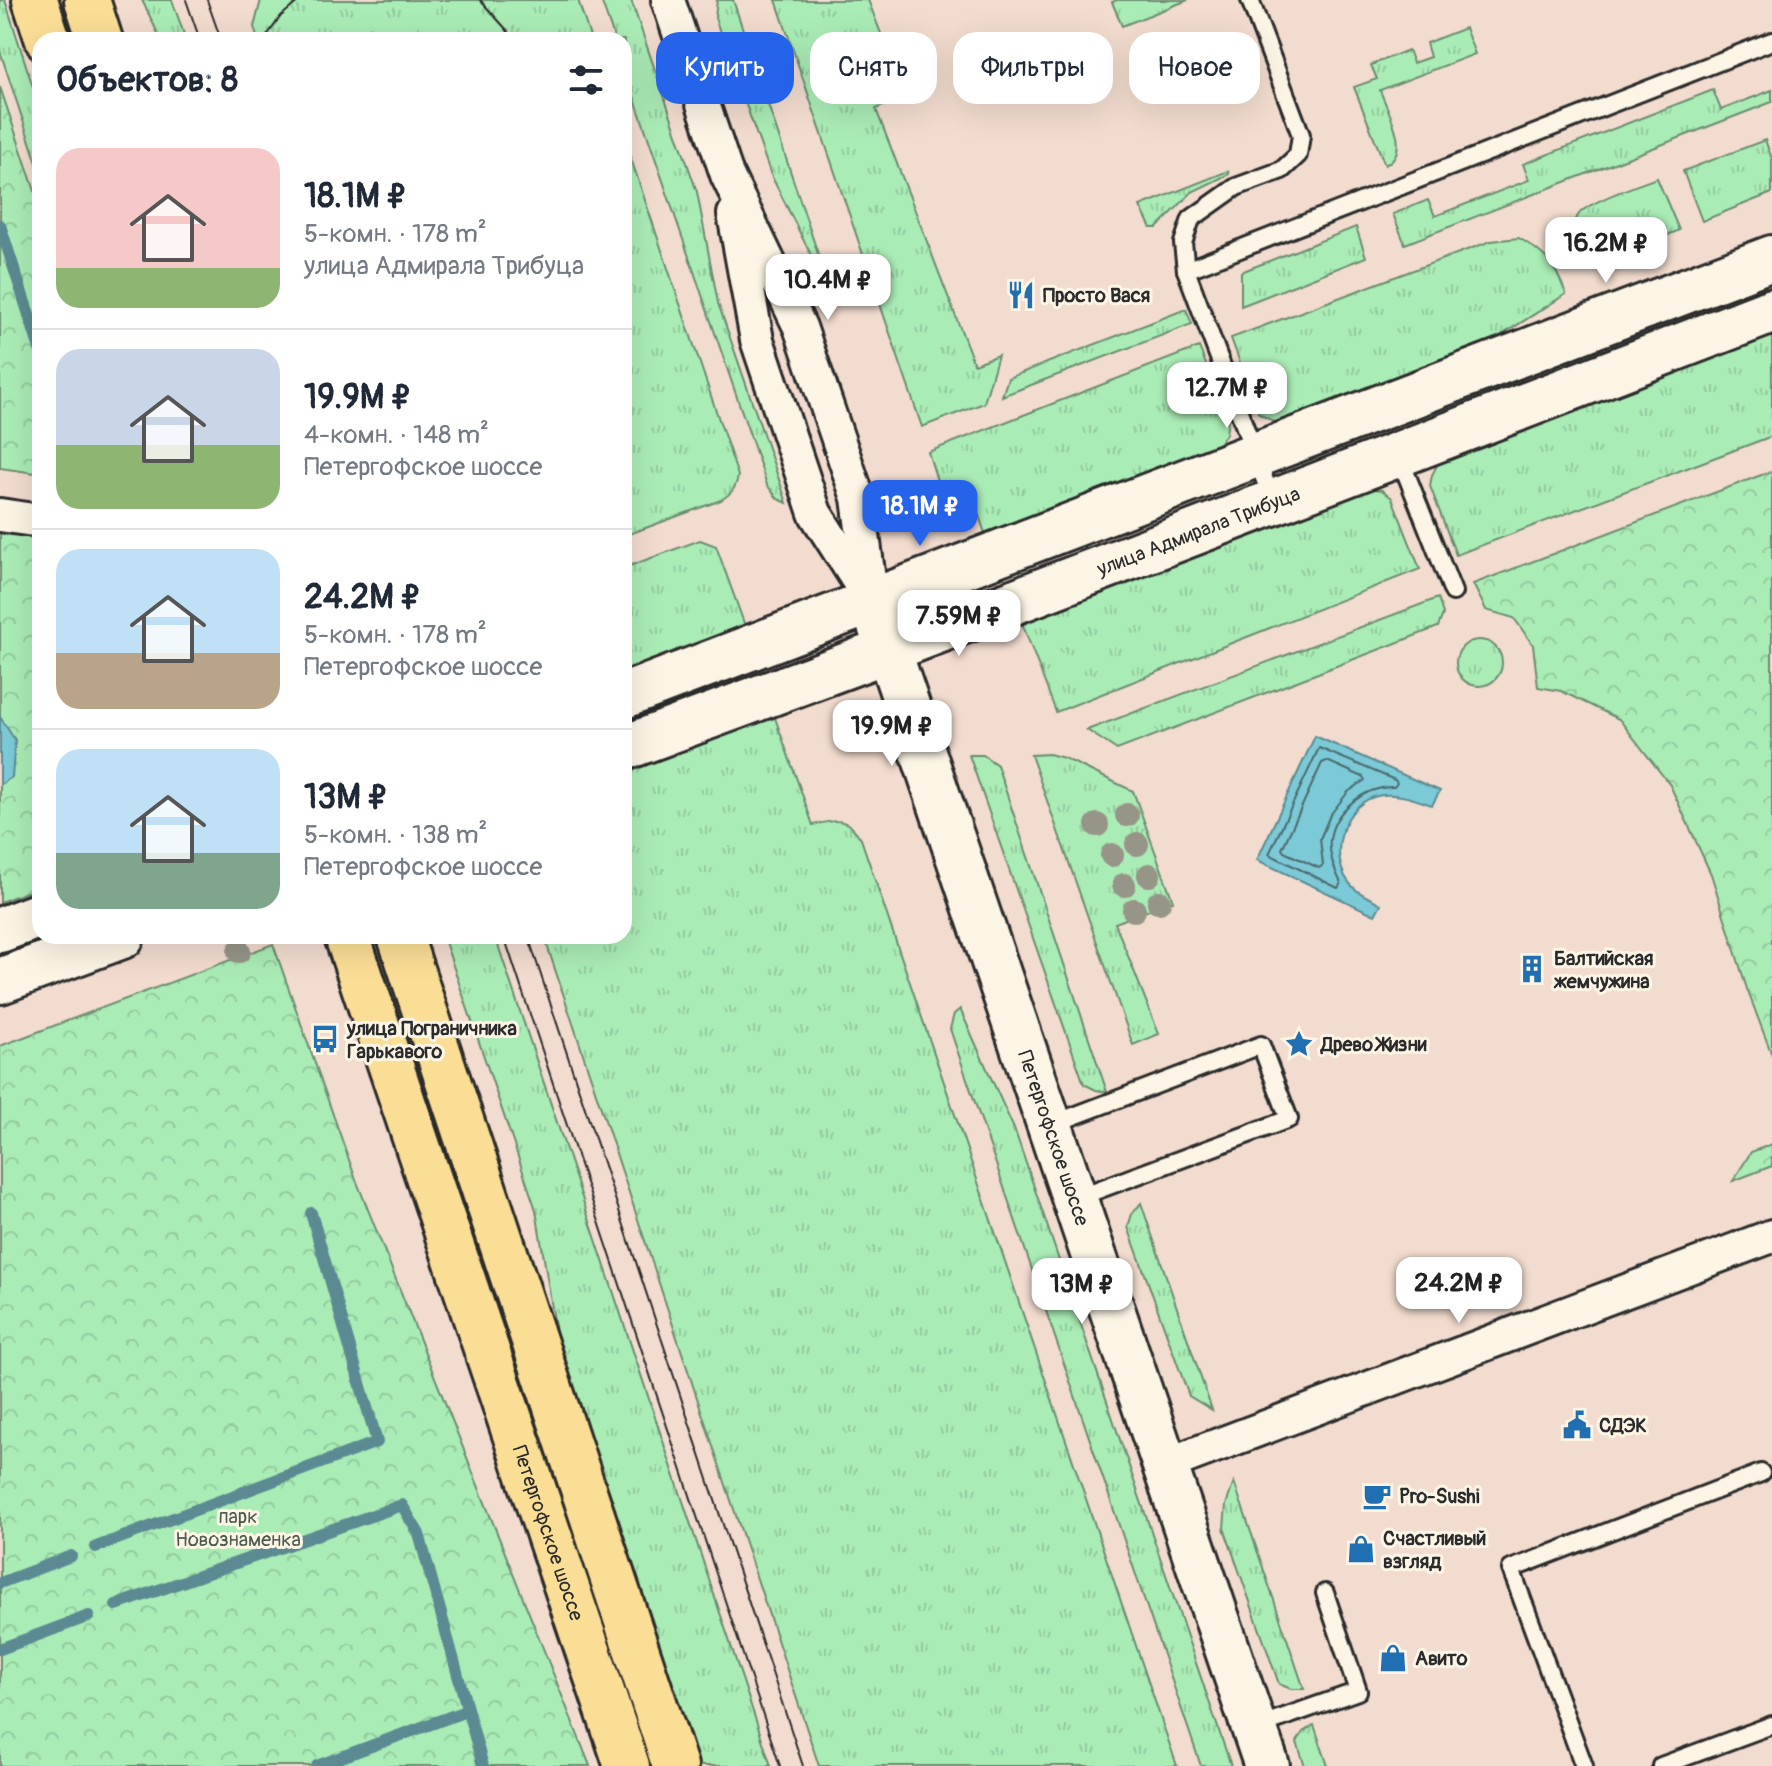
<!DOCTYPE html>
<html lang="ru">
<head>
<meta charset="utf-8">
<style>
  :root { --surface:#fff; --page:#f6f6f7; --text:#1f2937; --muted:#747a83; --line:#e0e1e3; --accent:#2563eb }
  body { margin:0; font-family:Pangolin,sans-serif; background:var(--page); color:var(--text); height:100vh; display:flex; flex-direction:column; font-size:30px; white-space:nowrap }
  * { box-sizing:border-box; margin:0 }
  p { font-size:26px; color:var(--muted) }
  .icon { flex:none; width:44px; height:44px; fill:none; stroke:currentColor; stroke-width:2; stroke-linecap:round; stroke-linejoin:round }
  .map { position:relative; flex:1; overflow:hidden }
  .drawer { position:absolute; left:32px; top:32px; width:600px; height:912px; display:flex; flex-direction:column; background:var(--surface); border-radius:24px; box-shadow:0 8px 32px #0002 }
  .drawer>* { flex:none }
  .guide { position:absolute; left:656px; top:32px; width:760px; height:72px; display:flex; gap:16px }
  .price { position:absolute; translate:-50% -68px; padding:0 18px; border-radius:16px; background:#fff; color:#222; font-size:26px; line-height:52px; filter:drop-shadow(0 2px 4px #0008) }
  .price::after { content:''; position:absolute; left:50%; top:48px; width:24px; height:18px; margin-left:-12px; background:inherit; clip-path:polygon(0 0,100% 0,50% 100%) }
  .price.selected { background:var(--accent); color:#fff }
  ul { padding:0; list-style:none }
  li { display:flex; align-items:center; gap:24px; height:200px; padding:0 24px }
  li+li { border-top:2px solid var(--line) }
  li span { display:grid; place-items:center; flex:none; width:224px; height:160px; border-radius:24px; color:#555 }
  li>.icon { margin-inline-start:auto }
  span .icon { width:96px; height:96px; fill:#fffc; stroke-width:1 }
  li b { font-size:34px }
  h2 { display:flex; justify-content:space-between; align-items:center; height:96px; padding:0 24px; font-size:34px }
  .tag { padding:0 28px; border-radius:24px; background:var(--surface); box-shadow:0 8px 32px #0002; font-size:28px; line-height:72px }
  .tag.selected { background:var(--accent); color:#fff }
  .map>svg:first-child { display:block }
  .grass { fill:url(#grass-tufts); stroke:#6a8c70; stroke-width:2 }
  .park { fill:url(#park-crowns); stroke:#6a8c70; stroke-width:2 }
  .water { fill:#7bcad7; stroke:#5b8a92; stroke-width:2 }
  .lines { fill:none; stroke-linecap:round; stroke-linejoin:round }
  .shore { stroke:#4b6b70; stroke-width:2 }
  .stream { stroke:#5b8a92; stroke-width:12 }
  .lane-casing { stroke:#2b2b2b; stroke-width:22 }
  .street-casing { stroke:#2b2b2b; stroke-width:38 }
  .secondary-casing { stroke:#2b2b2b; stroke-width:50 }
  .primary-casing { stroke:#2b2b2b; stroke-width:50 }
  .lane { stroke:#fcf5e5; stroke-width:16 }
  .street { stroke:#fcf5e5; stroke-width:32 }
  .secondary { stroke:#fcf5e5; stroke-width:44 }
  .primary { stroke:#fbde96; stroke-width:44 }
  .tram { stroke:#2b2b2b; stroke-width:2 }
  .tree { fill:#969588 }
  .labels { text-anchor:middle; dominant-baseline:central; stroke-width:6; stroke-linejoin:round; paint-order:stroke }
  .poi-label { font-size:20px; font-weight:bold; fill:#2b2b2b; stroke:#fcf5e5; text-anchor:start }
  .street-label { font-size:20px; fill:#2b2b2b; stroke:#fcf5e5 }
  .park-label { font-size:20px; fill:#4b5b4e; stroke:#fcf5e5 }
</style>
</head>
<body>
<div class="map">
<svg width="1772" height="1766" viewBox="0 0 1772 1766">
  <defs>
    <pattern id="grass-tufts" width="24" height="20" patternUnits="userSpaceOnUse" patternTransform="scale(2)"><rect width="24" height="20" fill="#aaecb6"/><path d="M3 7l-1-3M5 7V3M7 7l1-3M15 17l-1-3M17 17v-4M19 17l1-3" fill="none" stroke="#92cb9d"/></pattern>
    <pattern id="park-crowns" width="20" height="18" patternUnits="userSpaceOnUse" patternTransform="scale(2)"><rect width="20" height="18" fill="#aaecb6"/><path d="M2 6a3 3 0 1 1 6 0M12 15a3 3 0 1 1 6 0" fill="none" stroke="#92cb9d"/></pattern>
  </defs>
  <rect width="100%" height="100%" fill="#f2dccf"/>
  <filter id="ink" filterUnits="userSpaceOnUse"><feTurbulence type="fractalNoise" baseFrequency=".0125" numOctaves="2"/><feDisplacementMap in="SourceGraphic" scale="16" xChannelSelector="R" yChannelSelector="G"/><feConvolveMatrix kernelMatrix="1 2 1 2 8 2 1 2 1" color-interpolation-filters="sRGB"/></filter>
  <g filter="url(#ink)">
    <g class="grass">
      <path d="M0,0H5L40,109V172L0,51Z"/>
      <path d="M142,0H172L186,40H161Z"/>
      <path d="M261,0H578L591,40H258L254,27Z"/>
      <path d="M601,0H631L697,192L718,303L787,503L778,499L767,485L624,67V40H615Z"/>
      <path d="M717,0H733L821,263L816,265L771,175L715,18Z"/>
      <path d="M776,0H868L902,88L897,100L876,109L974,364L998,355L984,403L922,427Z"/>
      <path d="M1117,0H1188L1122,26L1112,2Z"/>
      <path d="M1465,28L1475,54L1380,90C1387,111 1413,151 1385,165L1354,87L1377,79L1371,65L1408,50L1413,63L1430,57L1426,43Z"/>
      <path d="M1713,90L1721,110L1772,90V102L1405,244L1393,214L1428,200L1435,216L1529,180L1523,164Z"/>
      <path d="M624,138L738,476C736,488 731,494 721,500L624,536Z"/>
      <path d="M1765,140L1772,159V193L1702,221L1683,171Z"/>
      <path d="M1228,171L1229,174L1192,192L1157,228H1151L1140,206Z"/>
      <path d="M1657,178L1679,230C1656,240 1595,275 1578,243C1574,234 1573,222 1579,214C1588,202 1640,184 1657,178Z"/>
      <path d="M1356,227L1366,257L1241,306V272Z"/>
      <path d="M1519,238C1546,254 1555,264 1566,294L1478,350L1283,426L1259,414L1231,338L1491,241Z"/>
      <path d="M1186,309L1192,324L1002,396L1008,378Z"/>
      <path d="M1772,336V436L1456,555L1430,486L1432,475L1438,463Z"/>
      <path d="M1199,347L1228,419L1226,434L1216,447L986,536L978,513L946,509L928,452Z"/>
      <path d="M1368,488L1382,490L1392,498L1420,569L1056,712L1022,623Z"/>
      <path d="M700,540L716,546L745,626L624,673V568Z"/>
      <path d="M1438,598L1443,614L1438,627L1117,750L1087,730Z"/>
      <circle cx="1479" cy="663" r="23"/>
      <path d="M774,715L813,825C837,819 848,817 861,839L1177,1766H819L544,936H624V773Z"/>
      <path d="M1049,754L1064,758L1133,791L1173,901L1115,923L1159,1034L1133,1045L1031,755Z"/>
      <path d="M969,755H983L997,765L1107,1092L1096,1090L1084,1084Z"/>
      <path d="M443,936H495L771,1766H697L561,1363L536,1210Z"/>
      <path d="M960,1009L1015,1131L1231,1766H1201L950,1029L954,1014Z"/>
      <path d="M1141,1203L1212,1410L1189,1396L1128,1227L1132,1214Z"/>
      <path d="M1234,1482L1304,1689H1291L1279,1684L1224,1528L1226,1505Z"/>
      <path d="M1314,1725L1328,1766H1305L1297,1742L1303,1732Z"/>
    </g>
    <g class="park">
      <path d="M0,87L40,206V471L35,473L0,468Z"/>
      <path d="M1772,471V1055L1747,989L1711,874L1670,785L1619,719L1561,691L1538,687L1533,645L1514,618L1486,610L1473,584Z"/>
      <path d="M0,532L40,538V887L0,902Z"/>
      <path d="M273,944L355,1177L590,1766H0V1046Z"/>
      <path d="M1772,1144V1166L1733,1181L1751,1152Z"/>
    </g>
    <g class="water">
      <path d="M0,717L15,740L12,777L0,785Z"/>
      <path d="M1315,736L1440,791L1432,805C1417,800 1400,793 1383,795C1342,799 1324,860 1354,888C1361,895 1373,899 1381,904L1375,915L1257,860Z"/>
    </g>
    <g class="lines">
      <g class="shore">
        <path d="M1319,748L1395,780L1397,783L1394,787C1366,786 1333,810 1330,840C1328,855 1335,871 1341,883L1338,888L1269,854Z"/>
        <path d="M1327,761L1363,777L1365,780L1348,792L1330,815L1320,839L1323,865L1319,868L1284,852L1282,849L1322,763Z"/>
      </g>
      <g class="stream">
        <path d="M0,225L40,349"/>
        <path d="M96,1547L377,1442L311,1213"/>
        <path d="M0,1583L71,1556"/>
        <path d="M116,1605L402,1505L419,1534L483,1766"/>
        <path d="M0,1649L89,1616"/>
        <path d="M317,1766L466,1711"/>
      </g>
      <defs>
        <g id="lane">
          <path d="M1250,0L1301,135L1298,155L1282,170L1236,187L1191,219L1183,243L1186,270L1273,502"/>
          <path d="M1186,270L1772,41"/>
          <path d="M1399,456L1453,592"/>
          <path d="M1050,1125L1261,1045L1289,1119L1076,1198"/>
          <path d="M1256,1727L1358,1691L1325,1593"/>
          <path d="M1584,1766L1511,1569L1761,1473"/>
          <path d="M1661,1766L1772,1725"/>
        </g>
        <g id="street">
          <path d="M668,0L727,175L800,327L858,498L872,602"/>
          <path d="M734,214L757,340L815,513L866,593"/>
          <path d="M0,515L40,521"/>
          <path d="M1165,1465L1772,1236"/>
        </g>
        <g id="secondary">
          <path id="s1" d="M872,602L1267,1766"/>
          <path d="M624,696L1772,258"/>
          <path id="s2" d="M624,748L888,650L1772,311"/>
          <path d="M0,930L40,915"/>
          <path d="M0,981L122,936"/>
        </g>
        <g id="primary">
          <path d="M35,0L48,40"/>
          <path d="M87,0L100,40"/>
          <path id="s3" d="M347,936L627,1766"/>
          <path d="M400,936L675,1766"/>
        </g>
      </defs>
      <use href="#lane" class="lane-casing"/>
      <use href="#street" class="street-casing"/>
      <use href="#secondary" class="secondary-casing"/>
      <use href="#primary" class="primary-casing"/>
      <use href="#lane" class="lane"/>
      <use href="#street" class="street"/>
      <use href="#secondary" class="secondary"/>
      <use href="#primary" class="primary"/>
      <g class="tram">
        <path d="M186,0L200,40"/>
        <path d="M207,0L221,40"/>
        <path d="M480,0L507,30L512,40"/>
        <path d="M264,40L281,16L300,0"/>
        <path d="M504,936L780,1766"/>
        <path d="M528,936L803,1766"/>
      </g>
    </g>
    <g class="tree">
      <circle cx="1127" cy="815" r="12"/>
      <circle cx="1097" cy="825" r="12"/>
      <circle cx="1137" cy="844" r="12"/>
      <circle cx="1112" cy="855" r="12"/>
      <circle cx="1149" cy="875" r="12"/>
      <circle cx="1124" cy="885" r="12"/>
      <circle cx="1159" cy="902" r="12"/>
      <circle cx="1134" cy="910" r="12"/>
      <circle cx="239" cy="951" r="12"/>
    </g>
  </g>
  <defs>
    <symbol id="restaurant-bare" viewBox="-9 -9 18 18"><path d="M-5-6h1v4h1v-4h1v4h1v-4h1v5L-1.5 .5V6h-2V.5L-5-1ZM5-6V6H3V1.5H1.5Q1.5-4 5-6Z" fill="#1f6fb2" stroke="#fcf5e5" stroke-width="2.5" paint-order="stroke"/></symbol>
    <symbol id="building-bare" viewBox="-9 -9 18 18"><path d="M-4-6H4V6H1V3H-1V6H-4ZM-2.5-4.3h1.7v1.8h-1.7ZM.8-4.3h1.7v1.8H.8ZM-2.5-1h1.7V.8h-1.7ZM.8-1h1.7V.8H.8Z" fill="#1f6fb2" stroke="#fcf5e5" stroke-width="2.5" paint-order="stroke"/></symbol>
    <symbol id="bus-bare" viewBox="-9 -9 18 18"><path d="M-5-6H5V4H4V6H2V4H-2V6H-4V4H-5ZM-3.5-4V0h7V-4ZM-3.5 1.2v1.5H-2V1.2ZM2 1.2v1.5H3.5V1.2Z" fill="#1f6fb2" stroke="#fcf5e5" stroke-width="2.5" paint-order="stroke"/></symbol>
    <symbol id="sight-bare" viewBox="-9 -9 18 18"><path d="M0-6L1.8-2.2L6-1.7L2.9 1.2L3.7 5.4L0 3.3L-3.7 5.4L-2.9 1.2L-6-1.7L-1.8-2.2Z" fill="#1f6fb2" stroke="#fcf5e5" stroke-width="2.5" paint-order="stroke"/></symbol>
    <symbol id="civic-bare" viewBox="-9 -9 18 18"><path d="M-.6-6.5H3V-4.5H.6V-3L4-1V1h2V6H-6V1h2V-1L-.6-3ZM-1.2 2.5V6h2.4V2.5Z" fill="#1f6fb2" stroke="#fcf5e5" stroke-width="2.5" paint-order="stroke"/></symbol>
    <symbol id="cafe-bare" viewBox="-9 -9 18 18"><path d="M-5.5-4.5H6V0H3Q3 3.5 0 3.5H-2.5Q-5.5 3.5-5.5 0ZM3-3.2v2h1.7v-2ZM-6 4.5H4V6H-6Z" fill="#1f6fb2" stroke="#fcf5e5" stroke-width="2.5" paint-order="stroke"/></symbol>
    <symbol id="shop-bare" viewBox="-9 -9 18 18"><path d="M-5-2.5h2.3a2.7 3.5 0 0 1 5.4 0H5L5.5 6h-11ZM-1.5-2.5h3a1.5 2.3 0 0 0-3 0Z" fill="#1f6fb2" stroke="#fcf5e5" stroke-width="2.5" paint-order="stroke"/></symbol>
  </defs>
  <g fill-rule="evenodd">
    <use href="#restaurant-bare" x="1001" y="275" width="40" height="40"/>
    <use href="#building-bare" x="1512" y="949" width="40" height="40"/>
    <use href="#bus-bare" x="305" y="1019" width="40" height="40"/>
    <use href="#sight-bare" x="1279" y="1024" width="40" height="40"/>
    <use href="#civic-bare" x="1557" y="1405" width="40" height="40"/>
    <use href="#cafe-bare" x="1357" y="1476" width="40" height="40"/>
    <use href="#shop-bare" x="1341" y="1529" width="40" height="40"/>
    <use href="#shop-bare" x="1373" y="1638" width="40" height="40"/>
  </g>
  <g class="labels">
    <g class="poi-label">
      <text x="1043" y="295">Просто Вася</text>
      <text x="1554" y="958">Балтийская<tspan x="1554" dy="23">жемчужина</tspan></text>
      <text x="347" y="1028">улица Пограничника<tspan x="347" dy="23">Гарькавого</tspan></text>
      <text x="1321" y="1044">Древо Жизни</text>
      <text x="1599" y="1425">СДЭК</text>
      <text x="1399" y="1496">Pro-Sushi</text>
      <text x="1383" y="1538">Счастливый<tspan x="1383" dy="23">взгляд</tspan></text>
      <text x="1415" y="1658">Авито</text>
    </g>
    <g class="street-label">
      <text stroke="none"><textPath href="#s2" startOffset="614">улица Адмирала Трибуца</textPath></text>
      <text stroke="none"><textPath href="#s1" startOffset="566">Петергофское шоссе</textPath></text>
      <text stroke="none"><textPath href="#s3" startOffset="630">Петергофское шоссе</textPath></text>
    </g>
    <g class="park-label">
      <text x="238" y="1516">парк<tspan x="238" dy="23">Новознаменка</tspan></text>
    </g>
  </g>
</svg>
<b class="price" style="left:1606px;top:285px">16.2M ₽</b>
<b class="price" style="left:828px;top:322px">10.4M ₽</b>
<b class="price" style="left:1227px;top:430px">12.7M ₽</b>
<b class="price selected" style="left:920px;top:548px">18.1M ₽</b>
<b class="price" style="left:959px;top:658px">7.59M ₽</b>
<b class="price" style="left:892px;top:768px">19.9M ₽</b>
<b class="price" style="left:1459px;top:1325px">24.2M ₽</b>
<b class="price" style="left:1082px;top:1326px">13M ₽</b>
<div class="guide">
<a class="tag selected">Купить</a>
<a class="tag">Снять</a>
<a class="tag">Фильтры</a>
<a class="tag">Новое</a>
</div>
<section class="drawer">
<h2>Объектов: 8<svg class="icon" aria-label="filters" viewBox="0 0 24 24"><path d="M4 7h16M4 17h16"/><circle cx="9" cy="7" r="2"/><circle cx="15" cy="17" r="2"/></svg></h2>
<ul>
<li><span style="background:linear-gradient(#f6c9c9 75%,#8fb573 0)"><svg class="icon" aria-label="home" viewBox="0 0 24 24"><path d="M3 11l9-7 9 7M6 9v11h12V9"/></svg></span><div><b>18.1M ₽</b><p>5-комн. · 178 m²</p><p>улица Адмирала Трибуца</p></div></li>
<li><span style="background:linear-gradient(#c9d6e8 60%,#8fb573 0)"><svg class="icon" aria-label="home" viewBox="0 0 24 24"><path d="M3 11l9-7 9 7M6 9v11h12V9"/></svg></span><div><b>19.9M ₽</b><p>4-комн. · 148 m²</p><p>Петергофское шоссе</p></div></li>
<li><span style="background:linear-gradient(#bfe0f5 65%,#b9a48a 0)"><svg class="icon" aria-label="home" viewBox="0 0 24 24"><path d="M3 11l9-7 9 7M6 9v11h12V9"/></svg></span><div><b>24.2M ₽</b><p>5-комн. · 178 m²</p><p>Петергофское шоссе</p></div></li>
<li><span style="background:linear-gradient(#bfe0f5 65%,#7fa58c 0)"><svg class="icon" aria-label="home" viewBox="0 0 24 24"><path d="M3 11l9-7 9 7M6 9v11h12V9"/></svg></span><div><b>13M ₽</b><p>5-комн. · 138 m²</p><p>Петергофское шоссе</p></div></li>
</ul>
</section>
</div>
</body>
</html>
